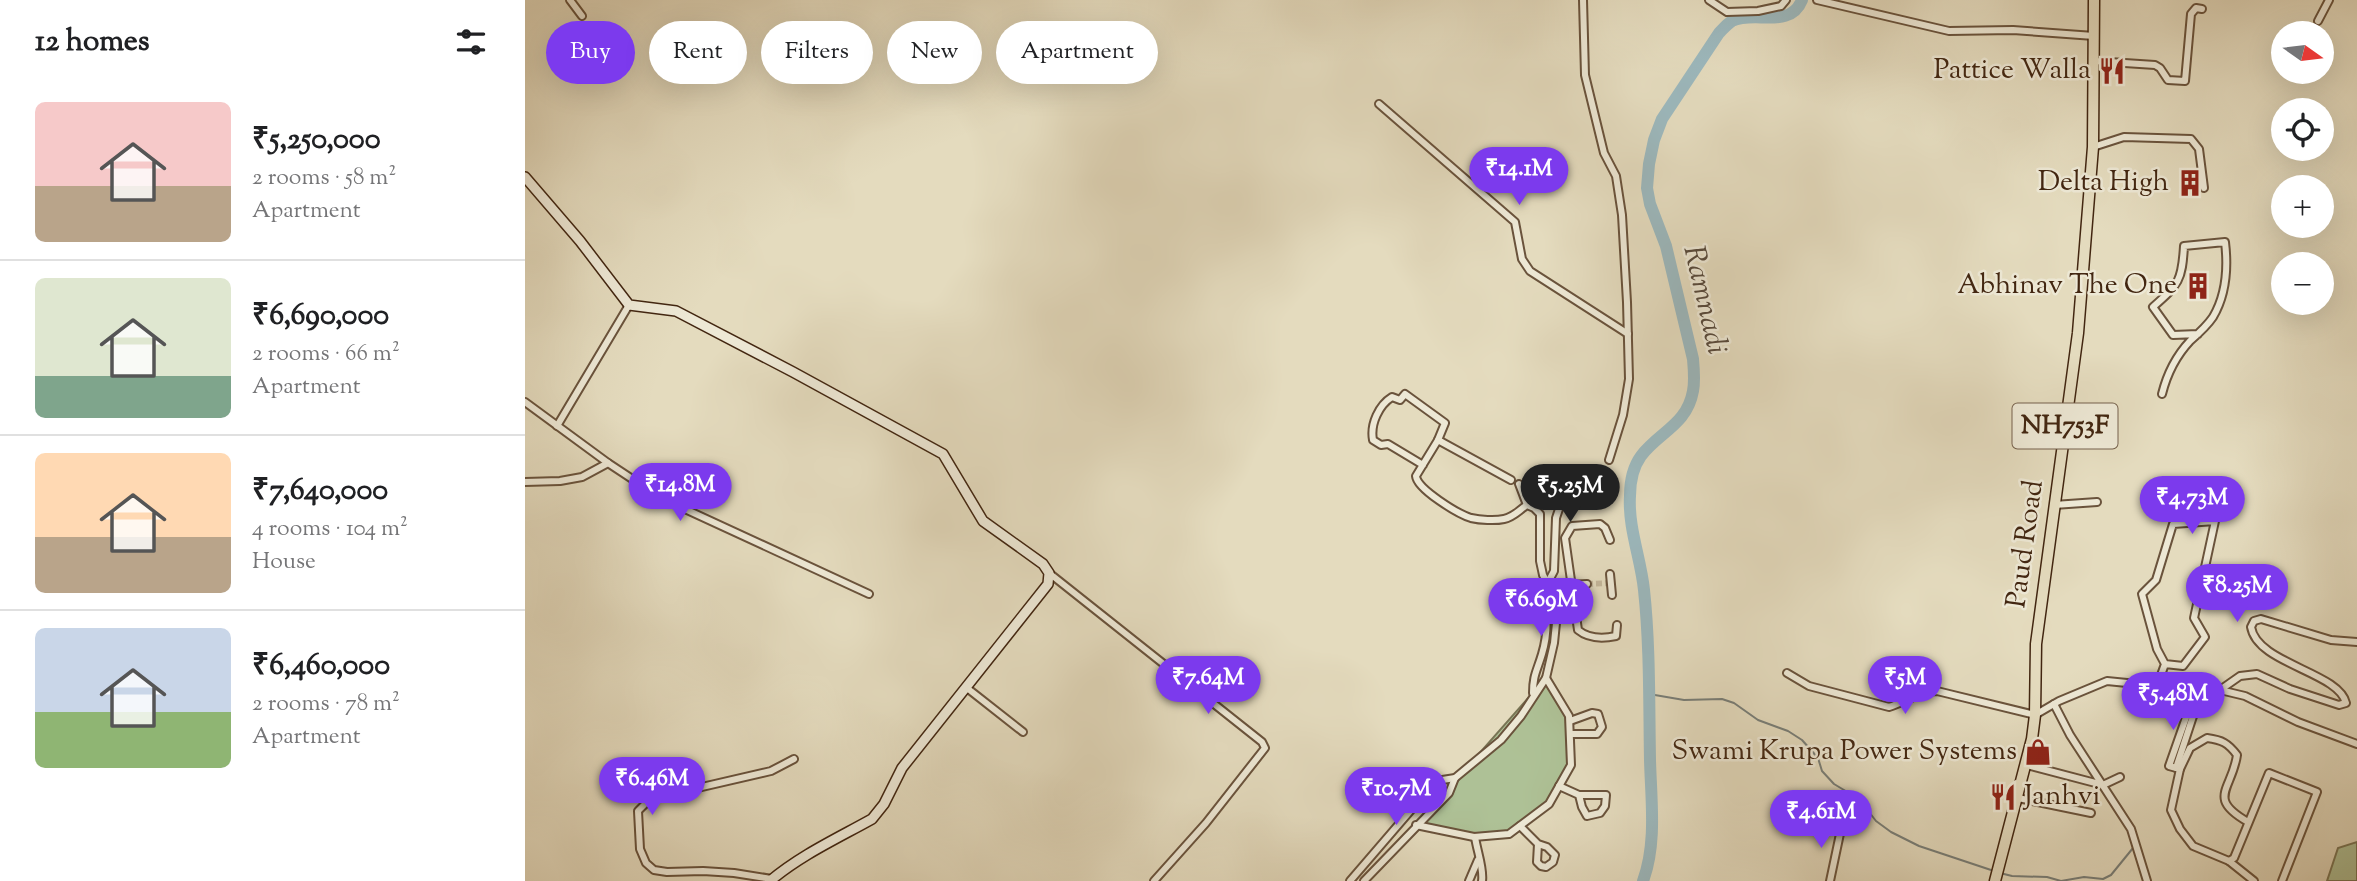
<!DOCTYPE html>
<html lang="en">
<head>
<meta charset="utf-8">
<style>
  :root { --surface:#fff; --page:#f2f2f2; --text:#202124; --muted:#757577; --line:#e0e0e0; --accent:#7c3aed }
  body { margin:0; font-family:"Sorts Mill Goudy",serif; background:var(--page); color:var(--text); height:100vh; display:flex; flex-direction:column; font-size:26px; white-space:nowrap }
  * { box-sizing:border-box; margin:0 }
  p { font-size:23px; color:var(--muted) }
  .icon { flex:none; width:38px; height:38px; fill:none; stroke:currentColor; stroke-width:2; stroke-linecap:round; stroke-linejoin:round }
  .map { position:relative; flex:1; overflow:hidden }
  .side { display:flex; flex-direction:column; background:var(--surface); width:525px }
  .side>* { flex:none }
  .hud { position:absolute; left:21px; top:21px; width:665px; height:63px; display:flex; gap:14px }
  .needle { width:46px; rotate:104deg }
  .fabs { position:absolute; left:1746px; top:21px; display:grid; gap:14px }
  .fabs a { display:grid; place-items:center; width:63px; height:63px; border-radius:50%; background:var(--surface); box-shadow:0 7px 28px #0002; font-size:35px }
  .price { position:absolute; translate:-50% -60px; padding:0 16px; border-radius:24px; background:var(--accent); color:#fff; font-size:23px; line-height:46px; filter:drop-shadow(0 2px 4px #0008) }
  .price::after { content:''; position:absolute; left:50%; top:42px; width:21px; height:16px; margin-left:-10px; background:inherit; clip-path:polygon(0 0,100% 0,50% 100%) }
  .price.selected { background:#222; color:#fff }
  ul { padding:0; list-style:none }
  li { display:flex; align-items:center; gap:21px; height:175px; padding:0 35px }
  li+li { border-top:2px solid var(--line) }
  li span { display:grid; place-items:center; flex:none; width:196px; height:140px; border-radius:10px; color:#555 }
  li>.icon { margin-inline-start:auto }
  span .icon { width:84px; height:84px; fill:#fffc; stroke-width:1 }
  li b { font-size:30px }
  h2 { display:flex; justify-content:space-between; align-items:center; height:84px; padding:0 35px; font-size:30px }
  .chip { padding:0 24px; border-radius:32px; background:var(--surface); box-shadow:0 7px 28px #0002; font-size:24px; line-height:63px }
  .chip.selected { background:var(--accent); color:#fff }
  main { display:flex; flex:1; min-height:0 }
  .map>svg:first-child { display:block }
  .green { fill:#aec196; stroke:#787454; stroke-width:2 }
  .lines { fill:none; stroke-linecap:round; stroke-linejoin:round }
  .stream { stroke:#787e78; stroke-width:2 }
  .river { stroke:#9cb8bd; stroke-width:12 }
  .street-tunnel { stroke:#c4b79b; stroke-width:6; stroke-dasharray:6 3; stroke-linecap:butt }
  .street-casing { stroke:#6a533c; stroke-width:10 }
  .secondary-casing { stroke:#422611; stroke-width:12 }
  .primary-casing { stroke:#422611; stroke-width:13 }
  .street { stroke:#ede8d5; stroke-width:6 }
  .secondary { stroke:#ede8d5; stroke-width:9 }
  .primary { stroke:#e4dbbe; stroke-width:10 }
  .labels { text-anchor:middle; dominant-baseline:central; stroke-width:5; stroke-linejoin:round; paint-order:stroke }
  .shield { fill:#ede8d5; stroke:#75604c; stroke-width:2 }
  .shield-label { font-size:26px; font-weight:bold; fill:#422611 }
  .poi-label { font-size:28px; fill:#422611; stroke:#ede8d5; text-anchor:end }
  .street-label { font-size:28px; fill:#422611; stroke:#ede8d5 }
  .water-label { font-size:30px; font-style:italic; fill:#584a3c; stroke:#ede8d5 }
</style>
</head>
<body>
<main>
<section class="side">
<h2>12 homes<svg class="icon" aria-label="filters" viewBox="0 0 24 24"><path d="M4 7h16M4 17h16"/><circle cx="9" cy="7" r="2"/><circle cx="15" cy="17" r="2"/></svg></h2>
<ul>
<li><span style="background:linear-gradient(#f6c9c9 60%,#b9a48a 0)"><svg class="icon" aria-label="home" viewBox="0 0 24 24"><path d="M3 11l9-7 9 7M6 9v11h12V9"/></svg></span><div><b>₹5,250,000</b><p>2 rooms · 58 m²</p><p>Apartment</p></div></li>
<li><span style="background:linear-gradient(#dfe7d0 70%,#7fa58c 0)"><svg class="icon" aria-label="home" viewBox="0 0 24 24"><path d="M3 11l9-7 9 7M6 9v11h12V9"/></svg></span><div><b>₹6,690,000</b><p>2 rooms · 66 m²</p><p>Apartment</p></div></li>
<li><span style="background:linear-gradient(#ffd9b3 60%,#b9a48a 0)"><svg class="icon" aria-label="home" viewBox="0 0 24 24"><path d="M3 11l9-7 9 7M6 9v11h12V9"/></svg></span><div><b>₹7,640,000</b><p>4 rooms · 104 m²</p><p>House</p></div></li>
<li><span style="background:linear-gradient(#c9d6e8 60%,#8fb573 0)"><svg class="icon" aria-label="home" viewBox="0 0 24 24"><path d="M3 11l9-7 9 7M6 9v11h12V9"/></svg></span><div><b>₹6,460,000</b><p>2 rooms · 78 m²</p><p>Apartment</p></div></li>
</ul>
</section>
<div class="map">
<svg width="1832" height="881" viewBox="0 0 1832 881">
  <rect width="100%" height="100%" fill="#e4dbbe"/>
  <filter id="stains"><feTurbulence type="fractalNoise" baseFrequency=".00286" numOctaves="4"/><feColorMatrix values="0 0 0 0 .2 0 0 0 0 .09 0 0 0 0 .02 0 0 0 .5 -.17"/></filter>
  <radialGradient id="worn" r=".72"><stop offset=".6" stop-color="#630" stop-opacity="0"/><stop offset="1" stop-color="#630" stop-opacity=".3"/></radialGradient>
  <g class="green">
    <path d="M1021,678L1044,716L1046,765L1024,804L984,834L949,837L891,825Z"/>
    <path d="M1832,842V881H1802L1813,848Z"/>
  </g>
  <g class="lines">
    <g class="stream">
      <path d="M1124,694L1159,700L1197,699L1209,703L1233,720L1263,731L1277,740L1293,758L1297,771L1309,784L1334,799L1351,821L1366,832L1394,846L1469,871"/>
      <path d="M1475,873L1487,876L1522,877L1536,881L1559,877L1578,879L1586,875L1608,848"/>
    </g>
    <path class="river" d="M1118,881C1132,843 1126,800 1125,760C1124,704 1125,646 1119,590C1116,559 1103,528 1105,496C1105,483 1108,467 1116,456C1134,432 1162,425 1168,391C1170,381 1169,370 1168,359L1141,246L1125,204L1122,188L1124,164L1129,140L1137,119L1194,33C1198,29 1202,24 1207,21C1229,10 1265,30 1277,0"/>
    <path class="street-tunnel" d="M1062,584L1086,583"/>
    <defs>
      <g id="street">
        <path d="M45,0L57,16"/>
        <path d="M1058,0L1060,75L1079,153L1091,176L1097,215L1102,302L1104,379L1098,415L1084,460"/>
        <path d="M1184,0L1202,12L1233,11L1256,6L1261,0"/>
        <path d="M1292,0L1424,31L1488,30L1569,36"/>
        <path d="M1793,21L1804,0"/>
        <path d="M1569,61L1630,65L1635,68L1643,80L1660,81L1666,14L1671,8L1677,9"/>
        <path d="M854,104L990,222L997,259L1005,271L1103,334"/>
        <path d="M1568,147L1599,137L1666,139L1674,149L1679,188"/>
        <path d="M1637,394C1642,374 1651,356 1665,341C1673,334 1682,326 1688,317C1701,295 1703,267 1700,242L1659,246C1657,281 1654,284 1628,307L1648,335L1673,334"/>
        <path d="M0,402L83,463L136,498L344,594"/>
        <path d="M32,426L104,305"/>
        <path d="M913,440L986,480"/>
        <path d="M0,482L35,481L57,477L83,463"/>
        <path d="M994,484L1002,505"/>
        <path d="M1529,505L1572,502"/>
        <path d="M1085,540L1080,528L1075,524L1047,526L1040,538L1053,630C1064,639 1077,639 1091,636L1092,625"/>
        <path d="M524,573L737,742L740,748L681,823L629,881"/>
        <path d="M1085,574L1087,595"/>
        <path d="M1025,586L1062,584"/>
        <path d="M1262,673L1284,686L1364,707C1381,702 1394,691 1412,691L1510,715L1534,701L1582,681L1662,689L1695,690L1720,696L1773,722L1832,744"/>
        <path d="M1632,686L1640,664L1632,649L1617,594L1631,580L1648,524L1690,521L1669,618L1680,637L1658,666L1640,664"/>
        <path d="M442,688L498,732"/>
        <path d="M1671,689L1644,766L1655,769L1646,810L1655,829L1668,846L1704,861L1709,858L1744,773L1792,792L1757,881"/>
        <path d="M1695,690L1715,676L1732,674L1765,689L1814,705L1821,703C1814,672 1732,664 1726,627L1729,621L1736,619L1806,640L1832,642"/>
        <path d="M1008,693C1008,675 1012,671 1017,654C1023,634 1023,613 1018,592L1029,571L1031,518L1040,491L1037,485L1028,480"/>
        <path d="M1529,704L1545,735L1606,829L1622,881"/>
        <path d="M1045,721L1067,713L1073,714L1077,727L1072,734H1045"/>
        <path d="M1502,765L1578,785L1595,777"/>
        <path d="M1651,768L1677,689"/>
        <path d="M1655,769L1665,748L1682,738C1697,740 1703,743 1712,755C1707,790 1681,798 1723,822"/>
        <path d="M1034,786L1054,795H1081L1080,806L1075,813L1062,816L1057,807L1054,795"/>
        <path d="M1493,798L1566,813"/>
        <path d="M1297,817L1316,829L1305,881"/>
        <path d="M891,825L949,837L984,834L1024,804L1046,765L1044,716L1021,678"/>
        <path d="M995,826L1013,844L1022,847L1030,855L1028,862L1021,867L1016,866L1012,862L1013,844"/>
        <path d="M950,837C952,851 959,869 957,881"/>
        <path d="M1704,861L1729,881"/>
        <path d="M247,879L209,873L178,871L142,872L129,870L121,863L115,849L113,811L125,799L246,771L269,759"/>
        <path d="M825,881L911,781L930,778L976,740L996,716L1021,678L1029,643L1032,613L1031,600L1018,575L1015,561V514L1009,508L1002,505C994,510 989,517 979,519C970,521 955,520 946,518C933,514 892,489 891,476L913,440L920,423L880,394L875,400L867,397C854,405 845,424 848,440L856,445L863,444L898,465"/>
        <path d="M839,881L924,793L930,778"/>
        <path d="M944,881L953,860"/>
      </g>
      <path id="secondary" d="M0,177L55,241L104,305L151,311L268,372L418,454L458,521L518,564L524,573L523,584L377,768L359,804L347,819C311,839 276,855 245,881"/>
      <path id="primary" d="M1470,881L1507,739L1510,715L1511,644L1553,333L1568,147L1569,0"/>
    </defs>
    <use href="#street" class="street-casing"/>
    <use href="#secondary" class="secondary-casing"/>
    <use href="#primary" class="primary-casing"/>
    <use href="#street" class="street"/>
    <use href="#secondary" class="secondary"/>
    <use href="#primary" class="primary"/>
  </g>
  <defs>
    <symbol id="restaurant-bare" viewBox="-9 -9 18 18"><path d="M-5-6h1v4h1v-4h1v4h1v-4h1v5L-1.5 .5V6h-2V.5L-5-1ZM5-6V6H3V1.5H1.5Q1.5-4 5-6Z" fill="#8f2418" stroke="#ede8d5" stroke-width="2.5" paint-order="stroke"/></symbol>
    <symbol id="building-bare" viewBox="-9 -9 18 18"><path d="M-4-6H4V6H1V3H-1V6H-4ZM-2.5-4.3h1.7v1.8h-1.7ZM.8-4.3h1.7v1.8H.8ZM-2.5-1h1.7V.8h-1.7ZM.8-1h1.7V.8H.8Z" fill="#8f2418" stroke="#ede8d5" stroke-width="2.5" paint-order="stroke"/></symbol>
    <symbol id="shop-bare" viewBox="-9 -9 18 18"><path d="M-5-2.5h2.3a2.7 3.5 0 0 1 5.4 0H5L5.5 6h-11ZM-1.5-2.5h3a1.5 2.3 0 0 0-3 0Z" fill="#8f2418" stroke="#ede8d5" stroke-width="2.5" paint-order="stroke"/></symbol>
  </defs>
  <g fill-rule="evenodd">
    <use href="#restaurant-bare" x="1568" y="52" width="38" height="38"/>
    <use href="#building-bare" x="1646" y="164" width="38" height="38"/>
    <use href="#building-bare" x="1654" y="267" width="38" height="38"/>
    <use href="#shop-bare" x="1494" y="733" width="38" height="38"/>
    <use href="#restaurant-bare" x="1459" y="778" width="38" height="38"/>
  </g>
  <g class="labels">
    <rect class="shield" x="1487.5" y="403.5" width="105" height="45" rx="5"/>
    <g class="shield-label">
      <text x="1540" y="426">NH753F</text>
    </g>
    <g class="poi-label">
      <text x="1566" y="71">Pattice Walla</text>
      <text x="1644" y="183">Delta High</text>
      <text x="1652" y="286">Abhinav The One</text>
      <text x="1492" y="752">Swami Krupa Power Systems</text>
      <text x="1499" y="797" text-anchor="start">Janhvi</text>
    </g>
    <g class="street-label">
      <text transform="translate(1501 544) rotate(-82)">Paud Road</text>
    </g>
    <g class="water-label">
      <text transform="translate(1179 300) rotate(77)">Ramnadi</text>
    </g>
  </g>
  <rect width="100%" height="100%" filter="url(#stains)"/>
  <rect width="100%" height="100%" fill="url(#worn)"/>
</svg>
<div class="fabs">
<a><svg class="needle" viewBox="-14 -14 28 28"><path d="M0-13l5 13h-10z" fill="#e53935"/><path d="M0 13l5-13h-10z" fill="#757577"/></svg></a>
<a><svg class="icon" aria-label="locate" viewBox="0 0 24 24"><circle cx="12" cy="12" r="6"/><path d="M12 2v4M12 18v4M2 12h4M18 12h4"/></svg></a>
<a>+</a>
<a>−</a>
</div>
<b class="price" style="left:994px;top:207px">₹14.1M</b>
<b class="price" style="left:155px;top:523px">₹14.8M</b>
<b class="price selected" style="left:1045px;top:524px">₹5.25M</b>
<b class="price" style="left:1667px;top:536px">₹4.73M</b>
<b class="price" style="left:1712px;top:624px">₹8.25M</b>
<b class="price" style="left:1016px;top:638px">₹6.69M</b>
<b class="price" style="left:683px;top:716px">₹7.64M</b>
<b class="price" style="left:1380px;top:716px">₹5M</b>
<b class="price" style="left:1648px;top:732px">₹5.48M</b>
<b class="price" style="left:127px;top:817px">₹6.46M</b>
<b class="price" style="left:871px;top:827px">₹10.7M</b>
<b class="price" style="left:1296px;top:850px">₹4.61M</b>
<div class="hud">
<a class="chip selected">Buy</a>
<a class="chip">Rent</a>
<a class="chip">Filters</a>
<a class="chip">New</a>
<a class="chip">Apartment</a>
</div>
</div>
</main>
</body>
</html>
